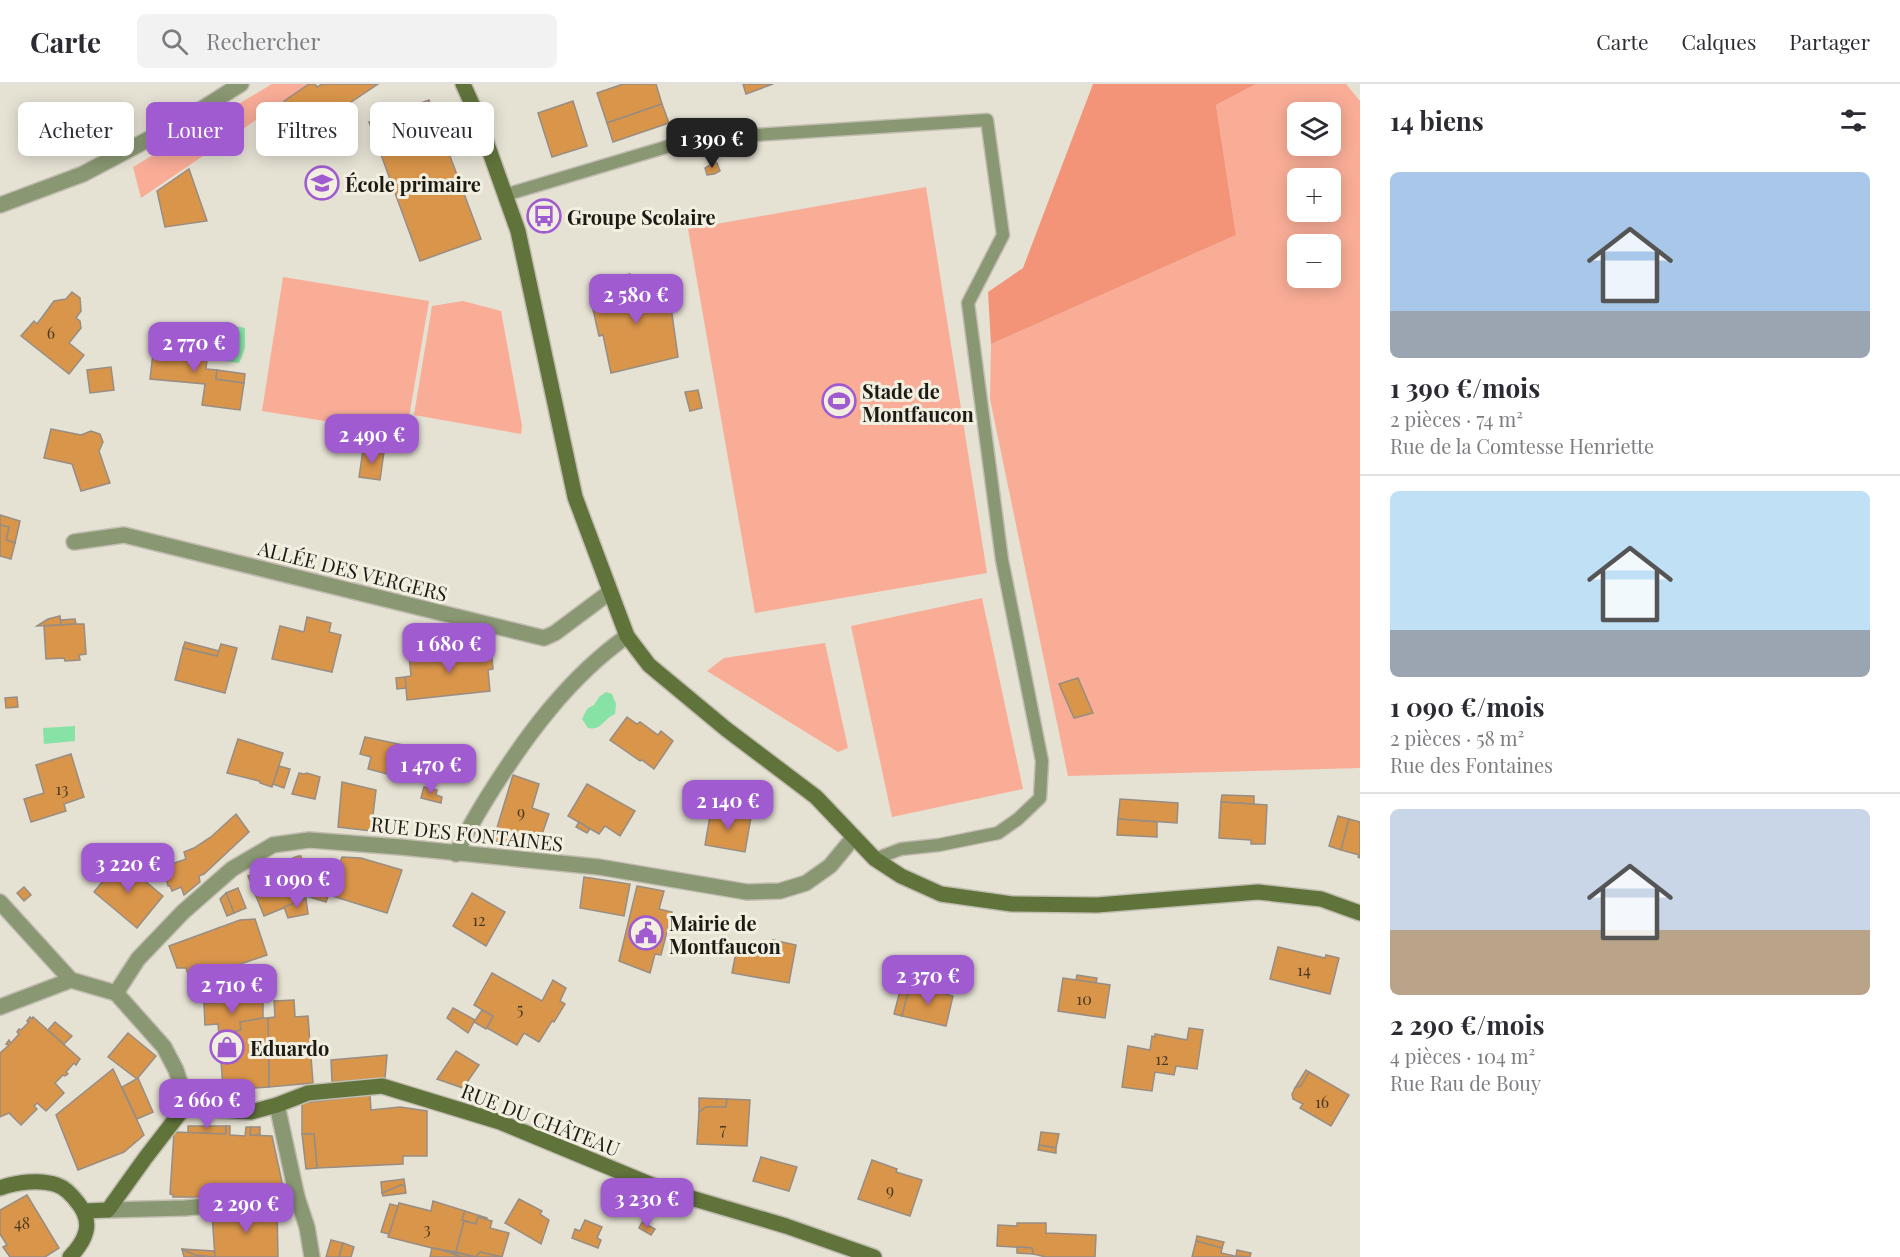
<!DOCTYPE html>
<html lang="fr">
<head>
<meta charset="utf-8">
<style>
  :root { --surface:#fff; --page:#f2f2f3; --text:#2b2b33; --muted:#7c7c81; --line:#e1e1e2; --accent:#9f5bcf }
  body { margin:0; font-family:"Playfair Display",serif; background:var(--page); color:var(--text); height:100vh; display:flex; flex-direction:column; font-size:22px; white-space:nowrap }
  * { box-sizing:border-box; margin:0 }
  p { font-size:20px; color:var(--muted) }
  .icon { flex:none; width:33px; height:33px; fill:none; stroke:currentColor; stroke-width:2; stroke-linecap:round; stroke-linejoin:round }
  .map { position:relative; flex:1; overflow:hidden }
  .drawer { display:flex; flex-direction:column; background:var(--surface); width:540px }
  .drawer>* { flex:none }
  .top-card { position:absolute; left:18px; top:18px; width:570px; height:54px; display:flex; gap:12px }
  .buttons { position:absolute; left:1287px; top:18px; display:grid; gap:12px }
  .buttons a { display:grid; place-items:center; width:54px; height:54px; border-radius:9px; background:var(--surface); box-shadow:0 3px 15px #0003; font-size:30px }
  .price { position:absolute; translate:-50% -51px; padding:0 14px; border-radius:12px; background:var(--accent); color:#fff; font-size:20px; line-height:39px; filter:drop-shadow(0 2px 3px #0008) }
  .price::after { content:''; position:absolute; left:50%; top:36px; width:18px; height:14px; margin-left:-9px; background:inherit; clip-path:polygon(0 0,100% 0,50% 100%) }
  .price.on { background:#222; color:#fff }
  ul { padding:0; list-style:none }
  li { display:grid; align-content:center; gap:12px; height:318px; padding:0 30px }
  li+li { border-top:2px solid var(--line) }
  li span { display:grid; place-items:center; height:186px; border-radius:9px; color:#555 }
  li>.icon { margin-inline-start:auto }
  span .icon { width:108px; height:108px; fill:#fffc; stroke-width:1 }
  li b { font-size:26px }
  h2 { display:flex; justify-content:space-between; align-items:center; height:72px; padding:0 30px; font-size:26px }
  .pill { padding:0 21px; border-radius:9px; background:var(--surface); box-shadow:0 3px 15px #0003; font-size:21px; line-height:54px }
  .pill.on { background:var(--accent); color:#fff }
  header { display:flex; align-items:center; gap:36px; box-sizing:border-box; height:84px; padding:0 30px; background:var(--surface); border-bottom:2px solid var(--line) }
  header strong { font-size:28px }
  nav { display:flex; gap:33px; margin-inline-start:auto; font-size:21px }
  .search { width:420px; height:54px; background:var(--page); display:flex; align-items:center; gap:15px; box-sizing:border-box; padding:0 21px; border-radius:9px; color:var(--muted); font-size:22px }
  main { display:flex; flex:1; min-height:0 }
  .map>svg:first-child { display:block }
  .green { fill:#f9ad97; fill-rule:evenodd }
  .forest { fill:#f39377 }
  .water { fill:#86e2a5 }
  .building { fill:#d9954a; stroke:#988d83; stroke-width:1.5 }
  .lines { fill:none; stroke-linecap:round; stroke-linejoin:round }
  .lane-casing { stroke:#c1bdb1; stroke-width:15 }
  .street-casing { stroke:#c1bdb1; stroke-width:18 }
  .secondary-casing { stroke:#c1bdb1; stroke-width:18 }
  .lane { stroke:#899772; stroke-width:12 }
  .street { stroke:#899772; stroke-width:15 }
  .secondary { stroke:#60733b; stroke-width:15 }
  .labels { text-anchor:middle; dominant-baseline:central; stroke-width:6; stroke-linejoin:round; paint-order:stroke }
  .number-label { font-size:16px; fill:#4a3922 }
  .poi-label { font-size:20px; font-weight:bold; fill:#1b1a15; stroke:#f2efe0; text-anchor:start }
  .street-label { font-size:20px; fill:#1b1a15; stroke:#f2efe0 }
</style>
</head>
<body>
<header>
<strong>Carte</strong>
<div class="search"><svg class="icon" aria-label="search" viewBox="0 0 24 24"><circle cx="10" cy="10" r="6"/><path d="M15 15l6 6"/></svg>Rechercher</div>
<nav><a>Carte</a><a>Calques</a><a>Partager</a></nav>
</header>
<main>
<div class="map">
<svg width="1360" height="1173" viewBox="0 0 1360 1173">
  <rect width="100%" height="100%" fill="#e5e1d3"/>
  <g class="green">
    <path d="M272,0H309L141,114L133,83Z"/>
    <path d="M1256,0H1346L1360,17V684L1068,692L990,315L991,260L1236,151L1216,21ZM1298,28H1330V62H1298ZM1298,94H1330V128H1298ZM1298,160H1330V194H1298Z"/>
    <path d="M926,103L987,489L755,529L688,145Z"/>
    <path d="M283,193L429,217L406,350L262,327Z"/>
    <path d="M463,217L501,227L522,342L521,350L414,331L432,222Z"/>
    <path d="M982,514L1023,705L892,733L851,542Z"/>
    <path d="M825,559L848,664L838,668L707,587L724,574Z"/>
  </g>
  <path class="forest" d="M1093,0H1256L1216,21L1236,151L991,260L988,208L1023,184Z"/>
  <g class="water">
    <path d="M230,241L245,244V264L239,279L225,277C223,263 223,253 230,241Z"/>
    <path d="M606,608L612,610L616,620L615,630C604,634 602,647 588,644L582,635L587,625L594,621L599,613Z"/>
    <path d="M75,642V657L44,660L43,644Z"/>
  </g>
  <g class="building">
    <path d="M309,0H315L317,3L322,0H378L335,29L337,32L322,43L318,37L311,43L313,45L286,63L266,35L286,21L284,17Z"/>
    <path d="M623,0H656L662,20L607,39L597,9Z"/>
    <path d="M743,0H773L746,10Z"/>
    <path d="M429,16L481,155L420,177L369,38Z"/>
    <path d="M573,17L587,62L552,73L538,29Z"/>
    <path d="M662,20L669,39L613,58L607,39Z"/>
    <path d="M318,37L322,43L307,53L305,50Z"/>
    <path d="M713,79H717L720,87L714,90L707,91L705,84Z"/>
    <path d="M189,85L207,137L165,143L157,107Z"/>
    <path d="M552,118L556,130L549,133L545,120Z"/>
    <path d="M630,190L632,202L615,205L613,194Z"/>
    <path d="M667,194L678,273L611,289L603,251L599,252L590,212Z"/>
    <path d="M72,208L80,214L81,227L76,234L80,237L81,244L69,259L84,271L69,290L21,252L34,237L37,240L54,217L66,215Z"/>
    <path d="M155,252L172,254L171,262L208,266L206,285L217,286L216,295L244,299L240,326L202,321L205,300L150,295Z"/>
    <path d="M172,254L209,258L208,266L171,262Z"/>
    <path d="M111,283L114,306L90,309L87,286Z"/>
    <path d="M217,286L245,290L244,299L216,295Z"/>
    <path d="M698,306L702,324L690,327L685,308Z"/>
    <path d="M51,345L81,351L91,347L100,350L103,358L99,367L110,399L81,407L72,380L44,374Z"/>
    <path d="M364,359L385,362L384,368L363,366Z"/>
    <path d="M363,366L384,368L380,396L359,393Z"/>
    <path d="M0,431L20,437L15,459L6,456L9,443L0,441Z"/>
    <path d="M0,441L9,443L6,456L15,459L11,475L0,472V473Z"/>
    <path d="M60,532L61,541L37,542L48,535Z"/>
    <path d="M307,533L331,539L329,548L341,551L332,588L272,575L280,542L304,548Z"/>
    <path d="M75,535L76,540L61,541V536Z"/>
    <path d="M76,540H84L86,570L79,571L80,576L65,577L64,574L46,575L44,542Z"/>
    <path d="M185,558L219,567L217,572L183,564Z"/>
    <path d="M221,560L237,564L225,609L175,596L183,564L217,572Z"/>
    <path d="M491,563L493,585L488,586L490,607L407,616L405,593L411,592L409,571L446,568L447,571L453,570V567Z"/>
    <path d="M405,593L406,604L397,605L396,594Z"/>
    <path d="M1078,594L1093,629L1074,634L1059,600Z"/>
    <path d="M17,613L18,623L6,624L5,614Z"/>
    <path d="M627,633L637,640L640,638L658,651L661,647L673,657L654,685L642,676L640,677L610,656Z"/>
    <path d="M365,653L408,662L407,665L427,670L420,694L400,688L399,693L368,685L371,673L360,670Z"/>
    <path d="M238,655L283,669L272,703L260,699L259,697L227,689Z"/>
    <path d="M71,670L84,713L64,720L66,727L31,738L24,715L44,709L36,681Z"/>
    <path d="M279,682L290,685L284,704L273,700Z"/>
    <path d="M299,689L304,690L307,689L320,693L315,715L292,710Z"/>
    <path d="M513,691L539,700L532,724L549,730L537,765L493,757Z"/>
    <path d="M342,698L376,706L371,747L338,743Z"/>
    <path d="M587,700L635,727L620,752L605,742L599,750L568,732Z"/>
    <path d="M424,703L437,706L436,711L442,713L441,719L421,714Z"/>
    <path d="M1222,711L1254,712V720L1221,718Z"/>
    <path d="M1120,715L1178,719L1177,739L1118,735Z"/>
    <path d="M1221,718L1267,721L1265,760H1251V756L1219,754Z"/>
    <path d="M711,726L751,733L745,768L705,761Z"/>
    <path d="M236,730L249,748L204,790L199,792L200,798L184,811L181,803L172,807L170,802H168L163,783L186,775L184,768L194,764L212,752Z"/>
    <path d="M1338,732L1349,735L1341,766L1329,762Z"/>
    <path d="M1118,735L1157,738V753L1117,751Z"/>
    <path d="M1349,735L1360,738V774L1358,773L1359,771L1341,766Z"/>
    <path d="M579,738L590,745L587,749L576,743Z"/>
    <path d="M298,772H301L306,815L264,832L248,792Z"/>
    <path d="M342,773L361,774L402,786L387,829L329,811Z"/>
    <path d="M120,776L163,812L137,844L94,808Z"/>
    <path d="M303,787L335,794L326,818L306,812Z"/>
    <path d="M584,793L630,800L624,832L580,824Z"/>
    <path d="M637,802L664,807L659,825L672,828L661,871L655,870L650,889L619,877Z"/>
    <path d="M24,803L31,811L24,817L17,809Z"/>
    <path d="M238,804L246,824L234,829L226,809Z"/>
    <path d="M226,809L234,829L227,832L220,815Z"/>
    <path d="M472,809L505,828L486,862L453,842Z"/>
    <path d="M306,815L308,830L288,834L284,823Z"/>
    <path d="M255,835L267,871L190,897L186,884H177L169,862L240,836Z"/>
    <path d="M773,856L796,861L789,899L732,889L737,863L770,869Z"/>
    <path d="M1278,863L1325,874L1326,871L1339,874L1330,910L1270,895Z"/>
    <path d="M263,882V917L204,919L203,892L219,887Z"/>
    <path d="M904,888L944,898L942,909L902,899Z"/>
    <path d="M492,889L542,917L553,896L566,904L560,917L565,920L554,938L552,937L539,958L524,949L517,961L487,944L493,932L474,921Z"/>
    <path d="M1077,891L1097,894L1096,899L1076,896Z"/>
    <path d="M1063,894L1110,901L1105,934L1058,927Z"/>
    <path d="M902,899L910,901L902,932L894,930Z"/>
    <path d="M910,901L953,912L946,942L902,932Z"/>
    <path d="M294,916L295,933L308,932L313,999L269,1003L268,934L275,933L274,917Z"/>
    <path d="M263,917V934L240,938L241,946L219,951L218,940L205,941L204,919Z"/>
    <path d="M453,924L475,936L468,949L447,934Z"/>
    <path d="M482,926L493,932L486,945L474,938Z"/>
    <path d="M30,933L32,935L33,933L80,975L76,981L74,979L66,988L68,990L65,992L63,991L55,999L64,1009L46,1027L37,1019L34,1022L37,1025L21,1041L9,1029L0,1033V969L9,961L6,960L9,956L11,959L19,950L17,948L19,945L21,946L29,938L27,937Z"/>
    <path d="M263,934H268L269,1003L227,1006L223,1004L219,951L241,946L240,938Z"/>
    <path d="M55,938L72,952L64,960L48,946Z"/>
    <path d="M1189,944L1203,946L1197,985L1176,982L1174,991L1155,988L1152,1007L1122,1003L1128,962L1150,966L1152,952L1155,953V950L1187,956Z"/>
    <path d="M128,949L156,972L137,995L108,973Z"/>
    <path d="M456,967L479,981L463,1004L437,995Z"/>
    <path d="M387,971L385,994L332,998L331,976Z"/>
    <path d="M113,985L144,1051L124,1068L78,1086L56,1031Z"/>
    <path d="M1306,986L1309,988L1301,1002L1295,1004Z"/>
    <path d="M1309,988L1349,1011L1331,1042L1300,1024L1303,1020L1293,1015L1292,1010L1295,1004L1301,1002Z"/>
    <path d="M138,994L153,1028L137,1035L122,1003Z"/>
    <path d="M223,1004L227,1006L248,1004L247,1021L221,1016Z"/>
    <path d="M370,1011L371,1026L400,1023L427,1027V1072H403V1080L317,1084L314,1050H302V1019Z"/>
    <path d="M699,1014L727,1015L726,1023H706L699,1028Z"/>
    <path d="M727,1015L750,1016L747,1062L697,1060L699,1028L706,1023H726Z"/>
    <path d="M188,1042H226V1050L188,1049Z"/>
    <path d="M226,1042H230V1051L245,1052L246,1043H251L250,1051L272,1052L284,1107L228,1113H173V1111L170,1110L174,1048L226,1050Z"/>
    <path d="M251,1043H260V1051H250Z"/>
    <path d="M1041,1048L1059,1050L1056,1064L1039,1061Z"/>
    <path d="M302,1050H314L317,1084L306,1085Z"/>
    <path d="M1039,1061L1056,1064V1069L1038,1066Z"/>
    <path d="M761,1073L797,1083L789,1107L753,1097Z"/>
    <path d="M872,1076L897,1085L896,1088L922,1096L910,1132L858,1115Z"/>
    <path d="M404,1095L405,1102L401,1101L382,1109L381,1098Z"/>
    <path d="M401,1101L405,1102L406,1109L383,1112L382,1109Z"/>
    <path d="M27,1111L59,1164L45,1173H10L3,1163L7,1161L0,1150V1126Z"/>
    <path d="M519,1115L542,1127L540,1130L549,1136L541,1160L505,1139Z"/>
    <path d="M433,1117L465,1127L462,1136L464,1137L456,1168L432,1164L388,1153L399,1119L431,1127Z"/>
    <path d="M390,1120L398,1122L389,1150L381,1148Z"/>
    <path d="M277,1124L278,1173H215L212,1130Z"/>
    <path d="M465,1127L487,1134L486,1136L478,1133L476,1140L462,1136Z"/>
    <path d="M478,1133L492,1137L490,1144L509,1149L502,1173L480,1168L476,1173L456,1168L464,1137L476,1140Z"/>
    <path d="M585,1136L602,1143L597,1154L601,1156L598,1164L572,1154L575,1145L580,1147Z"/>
    <path d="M642,1138L655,1145L651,1151L639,1144Z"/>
    <path d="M1017,1139H1046V1149L1096,1151L1095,1173H1046L1033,1170L1032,1164L997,1162L998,1141L1017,1142Z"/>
    <path d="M1197,1152L1224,1158L1222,1164L1196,1157Z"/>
    <path d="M331,1156L343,1159L339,1173H326Z"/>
    <path d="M1196,1157L1222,1164L1221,1169L1239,1173H1192Z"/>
    <path d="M343,1159L354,1163L351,1173H339Z"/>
    <path d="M1017,1163L1032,1164L1033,1170L1017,1169Z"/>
    <path d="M432,1164L442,1166L462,1173H430Z"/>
    <path d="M182,1165L195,1171L206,1173H184Z"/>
    <path d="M182,1165L214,1167L215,1173L195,1171Z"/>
    <path d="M442,1166L476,1173L480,1168L501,1173H462Z"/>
    <path d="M1237,1166L1251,1169L1250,1173L1236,1172Z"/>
  </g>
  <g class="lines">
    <defs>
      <path id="lane" d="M505,111L693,55L987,36L1003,151L968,219L1002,476L1042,677L1040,714L1018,735L998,749L939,761L901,765L875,775"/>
      <g id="street">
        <path d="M0,121L83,90L181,38L241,0"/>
        <path d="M74,458L124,451L544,554L555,549L610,508"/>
        <path d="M456,770C465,750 476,732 487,714C525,653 568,594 627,552"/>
        <path d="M0,818L71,896L116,909"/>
        <path d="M116,909L138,875L183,828L232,785L273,761L309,756L400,763L599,783L747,808L780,807L806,799L830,782L854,753"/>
        <path d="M116,909L164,963L176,986L187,1020"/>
        <path d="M0,923L71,896"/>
        <path d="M277,1021L297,1113L307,1143L312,1173"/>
        <path d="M108,1126L185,1124L297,1113"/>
      </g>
      <g id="secondary">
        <path d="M463,0L476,29L518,147L575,413L627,552L649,581L726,645L816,713L875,775L901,792L941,810L1012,820L1097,821L1258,808L1321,815L1360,829"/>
        <path d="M0,1104C16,1098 40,1095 57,1101C66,1104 72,1111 78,1119C94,1139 86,1156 70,1173"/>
        <path d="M85,1127L108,1126L146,1073L187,1020L220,1026L251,1028L277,1021L308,1009L382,1002L500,1038L664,1106L786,1142L874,1173"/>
      </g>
    </defs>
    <use href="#lane" class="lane-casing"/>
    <use href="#street" class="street-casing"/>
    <use href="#secondary" class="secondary-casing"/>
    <use href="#lane" class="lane"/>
    <use href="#street" class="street"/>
    <use href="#secondary" class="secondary"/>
  </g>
  <defs>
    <symbol id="school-ring" viewBox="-11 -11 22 22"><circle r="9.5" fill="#f2efe0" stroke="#9f5bcf" stroke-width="1.5"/><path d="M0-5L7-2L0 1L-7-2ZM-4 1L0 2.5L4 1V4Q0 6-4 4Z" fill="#9f5bcf"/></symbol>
    <symbol id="bus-ring" viewBox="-11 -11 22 22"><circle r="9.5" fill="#f2efe0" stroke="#9f5bcf" stroke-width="1.5"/><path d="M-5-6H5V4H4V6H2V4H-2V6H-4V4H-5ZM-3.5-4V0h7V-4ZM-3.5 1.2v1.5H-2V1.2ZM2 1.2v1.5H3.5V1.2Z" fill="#9f5bcf"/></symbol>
    <symbol id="stadium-ring" viewBox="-11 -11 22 22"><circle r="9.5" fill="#f2efe0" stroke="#9f5bcf" stroke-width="1.5"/><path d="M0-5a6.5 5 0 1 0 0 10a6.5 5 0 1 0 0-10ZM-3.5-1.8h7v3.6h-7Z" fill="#9f5bcf"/></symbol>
    <symbol id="civic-ring" viewBox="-11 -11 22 22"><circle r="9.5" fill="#f2efe0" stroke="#9f5bcf" stroke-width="1.5"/><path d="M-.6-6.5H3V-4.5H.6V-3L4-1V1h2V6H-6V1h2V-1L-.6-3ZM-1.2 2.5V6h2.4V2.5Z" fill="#9f5bcf"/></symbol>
    <symbol id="shop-ring" viewBox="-11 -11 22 22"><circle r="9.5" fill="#f2efe0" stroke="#9f5bcf" stroke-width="1.5"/><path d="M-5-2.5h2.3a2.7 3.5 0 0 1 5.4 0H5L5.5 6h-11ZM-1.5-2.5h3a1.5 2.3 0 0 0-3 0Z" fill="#9f5bcf"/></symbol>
  </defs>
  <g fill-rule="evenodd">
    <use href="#school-ring" x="303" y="80" width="38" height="38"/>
    <use href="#bus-ring" x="525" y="113" width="38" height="38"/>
    <use href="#stadium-ring" x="820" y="298" width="38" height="38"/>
    <use href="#civic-ring" x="627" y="830" width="38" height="38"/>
    <use href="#shop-ring" x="208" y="944" width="38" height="38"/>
  </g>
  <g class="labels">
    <g class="number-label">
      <text x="51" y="248">6</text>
      <text x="62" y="704">13</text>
      <text x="521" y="727">9</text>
      <text x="479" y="835">12</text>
      <text x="1304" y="885">14</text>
      <text x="1084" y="914">10</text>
      <text x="520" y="924">5</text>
      <text x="1162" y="974">12</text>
      <text x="1322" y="1017">16</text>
      <text x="723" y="1044">7</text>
      <text x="890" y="1105">9</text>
      <text x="22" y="1138">48</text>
      <text x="427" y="1144">3</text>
    </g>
    <g class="poi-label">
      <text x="345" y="99">École primaire</text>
      <text x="567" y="132">Groupe Scolaire</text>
      <text x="862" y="306">Stade de<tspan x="862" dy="23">Montfaucon</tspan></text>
      <text x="669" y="838">Mairie de<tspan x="669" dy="23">Montfaucon</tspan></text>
      <text x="250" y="963">Eduardo</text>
    </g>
    <g class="street-label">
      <text transform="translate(353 486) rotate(14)">ALLÉE DES VERGERS</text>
      <text transform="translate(467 749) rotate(6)">RUE DES FONTAINES</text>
      <text transform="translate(541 1035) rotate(21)">RUE DU CHÂTEAU</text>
    </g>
  </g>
</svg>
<div class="buttons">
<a><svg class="icon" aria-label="layers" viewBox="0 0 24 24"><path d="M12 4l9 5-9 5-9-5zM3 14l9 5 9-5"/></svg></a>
<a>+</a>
<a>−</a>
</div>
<b class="price on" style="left:712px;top:85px">1 390 €</b>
<b class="price" style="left:636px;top:241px">2 580 €</b>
<b class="price" style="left:194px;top:289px">2 770 €</b>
<b class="price" style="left:372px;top:381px">2 490 €</b>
<b class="price" style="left:449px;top:590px">1 680 €</b>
<b class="price" style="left:431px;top:711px">1 470 €</b>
<b class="price" style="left:728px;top:747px">2 140 €</b>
<b class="price" style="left:128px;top:810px">3 220 €</b>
<b class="price" style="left:297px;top:825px">1 090 €</b>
<b class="price" style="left:928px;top:922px">2 370 €</b>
<b class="price" style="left:232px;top:931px">2 710 €</b>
<b class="price" style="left:207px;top:1046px">2 660 €</b>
<b class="price" style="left:647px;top:1145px">3 230 €</b>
<b class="price" style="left:246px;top:1150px">2 290 €</b>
<div class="top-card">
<a class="pill">Acheter</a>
<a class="pill on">Louer</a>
<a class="pill">Filtres</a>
<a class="pill">Nouveau</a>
</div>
</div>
<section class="drawer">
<h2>14 biens<svg class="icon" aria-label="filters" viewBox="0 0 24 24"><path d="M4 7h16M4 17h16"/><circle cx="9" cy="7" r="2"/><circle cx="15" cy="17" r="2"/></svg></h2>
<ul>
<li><span style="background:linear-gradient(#a9c7e8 75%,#9aa5b1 0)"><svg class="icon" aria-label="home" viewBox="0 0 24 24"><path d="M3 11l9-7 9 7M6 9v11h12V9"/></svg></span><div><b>1 390 €/mois</b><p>2 pièces · 74 m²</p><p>Rue de la Comtesse Henriette</p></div></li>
<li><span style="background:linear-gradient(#bfe0f5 75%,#9aa5b1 0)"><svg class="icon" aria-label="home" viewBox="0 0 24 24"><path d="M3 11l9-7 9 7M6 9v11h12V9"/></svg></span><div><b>1 090 €/mois</b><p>2 pièces · 58 m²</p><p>Rue des Fontaines</p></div></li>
<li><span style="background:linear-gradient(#c9d6e8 65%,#b9a48a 0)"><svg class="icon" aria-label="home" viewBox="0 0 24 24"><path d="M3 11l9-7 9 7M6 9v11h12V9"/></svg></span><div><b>2 290 €/mois</b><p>4 pièces · 104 m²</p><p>Rue Rau de Bouy</p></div></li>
</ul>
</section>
</main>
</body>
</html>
